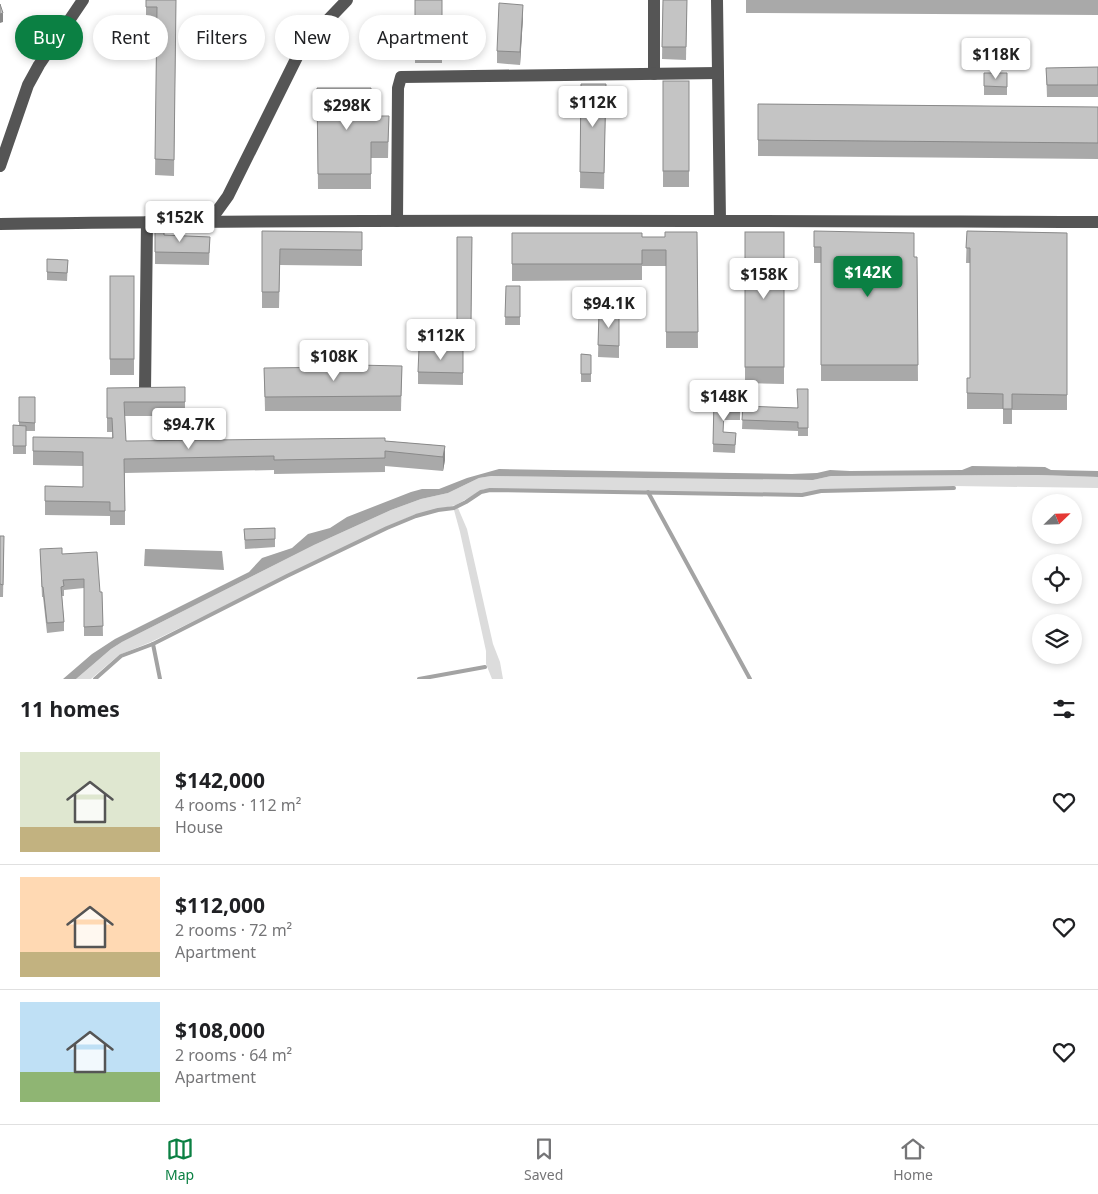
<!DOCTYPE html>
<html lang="en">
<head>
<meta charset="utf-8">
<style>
  :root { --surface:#fff; --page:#f6f6f6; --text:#202124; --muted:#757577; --line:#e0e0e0; --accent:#0b8043 }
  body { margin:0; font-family:"Noto Sans",sans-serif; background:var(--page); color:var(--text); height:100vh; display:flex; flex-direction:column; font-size:19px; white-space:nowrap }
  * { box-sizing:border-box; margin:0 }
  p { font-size:16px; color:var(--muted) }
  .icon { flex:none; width:28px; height:28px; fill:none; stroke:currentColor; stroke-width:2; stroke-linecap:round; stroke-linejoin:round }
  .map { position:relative; height:679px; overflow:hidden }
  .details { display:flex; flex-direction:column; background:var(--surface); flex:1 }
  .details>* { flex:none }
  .banner { position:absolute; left:15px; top:15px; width:500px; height:45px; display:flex; gap:10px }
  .needle { width:32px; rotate:67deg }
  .fabs { position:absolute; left:1032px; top:494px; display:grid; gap:10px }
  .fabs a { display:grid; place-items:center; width:50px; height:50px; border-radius:50%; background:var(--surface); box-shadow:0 2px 8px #0003; font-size:25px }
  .price { position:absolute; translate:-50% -42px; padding:0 11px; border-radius:5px; background:#fff; color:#222; font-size:16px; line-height:32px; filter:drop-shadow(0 1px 2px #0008) }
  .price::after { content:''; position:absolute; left:50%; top:30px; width:15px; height:11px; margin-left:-8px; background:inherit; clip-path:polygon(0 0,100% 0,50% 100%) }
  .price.current { background:var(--accent); color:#fff }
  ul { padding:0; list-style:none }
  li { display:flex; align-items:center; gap:15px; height:125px; padding:0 20px }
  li+li { border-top:1px solid var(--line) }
  li span { display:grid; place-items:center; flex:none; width:140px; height:100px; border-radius:0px; color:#555 }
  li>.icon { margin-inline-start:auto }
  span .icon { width:60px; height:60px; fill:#fffc; stroke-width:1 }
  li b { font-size:21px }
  h2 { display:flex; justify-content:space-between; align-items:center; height:60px; padding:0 20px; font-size:21px }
  .pill { padding:0 18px; border-radius:22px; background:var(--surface); box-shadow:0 2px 8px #0003; font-size:18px; line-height:45px }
  .pill.current { background:var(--accent); color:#fff }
  .dock { display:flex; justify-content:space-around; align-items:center; height:70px; border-top:1px solid var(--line); background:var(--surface); font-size:14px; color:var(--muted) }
  .dock a { display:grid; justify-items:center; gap:2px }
  .dock .current { color:var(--accent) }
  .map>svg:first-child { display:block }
  .green { fill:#dcdcdc }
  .water { fill:#a3a3a3 }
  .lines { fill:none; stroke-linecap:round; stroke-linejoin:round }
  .stream { stroke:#a3a3a3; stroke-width:4 }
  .minor { stroke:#555; stroke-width:12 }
  .wall { fill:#a9a9a9 }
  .shaded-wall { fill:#898989 }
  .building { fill:#c4c4c4; stroke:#898989 }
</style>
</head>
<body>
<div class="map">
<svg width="1098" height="679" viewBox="0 0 1098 679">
  <rect width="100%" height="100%" fill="#fff"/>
  <g class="green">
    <path d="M1039,475L1098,477V488L954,486L821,490L801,494L484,489L456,505L414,515L386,527L151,642L119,655L91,679H76L111,649L122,642L314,545L391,510L421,499L448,493L479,478L491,476L813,480L831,476Z"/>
    <path d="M458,508L467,529L493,644L500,662L503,679H492L486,664V651L460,532L454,510Z"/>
  </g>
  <g class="water">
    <path d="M972,466L1045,467L1051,470L1098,471V477L1039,475L831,476L813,480L491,476L479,478L448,493L421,499L391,510L314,545L122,642L111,649L76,679H63L92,654L115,639L249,572L262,558L292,548L308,534L330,528L347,517L411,492L422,489H439L467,478L499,469L792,474L817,473L830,470L850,471L962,470Z"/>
    <path d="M145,549L222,551L224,570L144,566Z"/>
  </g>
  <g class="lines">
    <g class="stream">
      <path d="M648,492L750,679"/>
      <path d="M153,644L160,679"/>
      <path d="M95,679L121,656L153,644L287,576L387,528L416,516L438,510L454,508L466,502L481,492L490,490L802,495L821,491L954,488"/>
      <path d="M419,679L485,667"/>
    </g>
    <g class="minor">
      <path d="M654,0V74"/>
      <path d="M717,0L720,220"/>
      <path d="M0,166L28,85L39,65L83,0"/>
      <path d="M210,221L228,196L302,47L347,0"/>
      <path d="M397,221L398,88L401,77L718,73"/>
      <path d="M0,224C366,219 732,221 1098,222"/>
      <path d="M145,391L147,222"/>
    </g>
  </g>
  <g class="wall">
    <path d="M146,0H176L174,176L155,175L157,23H146Z"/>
    <rect x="415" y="0" width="27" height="63"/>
    <path d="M663,0H687L686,60L662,59Z"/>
    <path d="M746,0H1098V15L746,13Z"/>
    <path d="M523,17L520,65L497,63V51Z"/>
    <path d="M1098,67V97H1047L1046,68Z"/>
    <rect x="984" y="73" width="23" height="22"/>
    <rect x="663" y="81" width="26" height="106"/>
    <path d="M581,84H606L604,189L580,188Z"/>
    <path d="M317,88L371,116H389L388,158H371V189H318Z"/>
    <path d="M758,104L1098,107V159L758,156Z"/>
    <path d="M155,227L164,235L210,237L209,265L155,264Z"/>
    <path d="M262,231L362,232V266L280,265L279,308H262Z"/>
    <path d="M814,231L914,257H917L918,381H821V263H814Z"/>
    <path d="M967,231L1067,233V410H1012V424H1003V409H967V378H970V263H966Z"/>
    <path d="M697,232L698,348H666V266H642V280L512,281V233L642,237H665Z"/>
    <path d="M745,232H784V384L745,383Z"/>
    <path d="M457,237H472L471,333H457Z"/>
    <path d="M47,259L68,260L67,281L47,280Z"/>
    <rect x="110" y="276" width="24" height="99"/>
    <path d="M506,286H520V325H505Z"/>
    <path d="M599,313H619V358L598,357Z"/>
    <path d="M463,349V385L418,384V372Z"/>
    <path d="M581,354L591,355V382H581Z"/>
    <path d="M402,366L401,411H265L264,368Z"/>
    <path d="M185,387V416H125L126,441H385L445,446V460L443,471L385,466V472L274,474V470L125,473V525H110V516L45,515V486L83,487V466L33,465V437L112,438V432H107V388Z"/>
    <path d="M808,389V436H798V431L742,429L743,406L797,408Z"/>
    <path d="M19,397H35V431H26V454H13V425H19Z"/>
    <path d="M714,400L740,401V420H724L723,432L736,433L735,453L713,452Z"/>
    <path d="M275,528V547L245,549L244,529Z"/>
    <path d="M0,536L4,549L3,597H0Z"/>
    <path d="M40,549L62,554L100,592H102L103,636H84V588L64,590V596H62L64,622V631L47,633L43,597H42Z"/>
  </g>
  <g class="shaded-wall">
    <path d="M523,5V17L520,65V52Z"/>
    <path d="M3,13V22L0,23V14Z"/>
    <path d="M445,446V460L443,471V457Z"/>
  </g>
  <g class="building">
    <path d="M146,0H176L174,160L155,159L157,7H146Z"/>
    <rect x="415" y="0" width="27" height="47"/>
    <path d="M663,0H687L686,47H662Z"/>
    <path d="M499,3L523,5L520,52L497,51Z"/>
    <path d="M0,4L3,13L0,14Z"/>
    <path d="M1098,67V85H1047L1046,68Z"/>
    <path d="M984,73H1007V87L984,86Z"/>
    <rect x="663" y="81" width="26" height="90"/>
    <path d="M581,84H606L604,173L580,172Z"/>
    <path d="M317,88H371V116H389L388,142H371V174H318Z"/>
    <path d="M758,104L1098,107V143L758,140Z"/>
    <path d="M155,227H164V235L210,237L209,253L155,252Z"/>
    <path d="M262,231L362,232V250L280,249L279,292H262Z"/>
    <path d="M814,231L914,233V257H917L918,365H821V247H814Z"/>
    <path d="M967,231L1067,233V395L1012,394V409H1003V394L967,393V378H970V248H966Z"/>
    <path d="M665,232H697L698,332H666V250H642V264H512V233H642V237H665Z"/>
    <rect x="745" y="232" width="39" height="135"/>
    <path d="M457,237H472L471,321H457Z"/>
    <path d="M47,259L68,260L67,273L47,272Z"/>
    <rect x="110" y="276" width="24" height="83"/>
    <path d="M506,286H520V317H505Z"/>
    <path d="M599,313H619V346L598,345Z"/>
    <path d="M419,348L463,349V373L418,372Z"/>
    <path d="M581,354L591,355V374H581Z"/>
    <path d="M356,365L402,366L401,396L265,397L264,368L355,367Z"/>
    <path d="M185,387V402H124L126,441L385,438V441L445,446L443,457L385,451V458L274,460V456L124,459L125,511H110V502L45,501V486L83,487V452L33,451V437L113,438L112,418H107V388Z"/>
    <path d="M797,389H808V428H798V422L742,420L743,406L798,408Z"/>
    <path d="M19,397H35V423L19,422Z"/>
    <path d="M714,400L740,401V412H724L723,432L736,433L735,445L713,444Z"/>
    <path d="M13,425L26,426V446H13Z"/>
    <path d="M275,528V539L245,540L244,529Z"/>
    <path d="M0,536H4L3,585L0,584Z"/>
    <path d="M62,548V554L97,552L100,592H102L103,626L84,627V579L63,580L64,586L61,587L64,622L47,623L43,587H42L40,549Z"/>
  </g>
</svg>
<div class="fabs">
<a><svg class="needle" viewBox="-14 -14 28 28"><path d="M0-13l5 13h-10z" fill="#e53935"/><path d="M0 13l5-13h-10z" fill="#757577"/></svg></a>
<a><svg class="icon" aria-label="locate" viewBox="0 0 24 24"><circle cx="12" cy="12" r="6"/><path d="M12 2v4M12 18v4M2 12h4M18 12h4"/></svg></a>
<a><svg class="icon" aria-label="layers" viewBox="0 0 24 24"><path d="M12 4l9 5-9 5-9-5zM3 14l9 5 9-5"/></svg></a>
</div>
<b class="price" style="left:996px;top:80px">$118K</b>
<b class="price" style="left:593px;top:128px">$112K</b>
<b class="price" style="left:347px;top:131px">$298K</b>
<b class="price" style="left:180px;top:243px">$152K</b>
<b class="price current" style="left:868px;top:298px">$142K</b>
<b class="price" style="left:764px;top:300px">$158K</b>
<b class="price" style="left:609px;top:329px">$94.1K</b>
<b class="price" style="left:441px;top:361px">$112K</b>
<b class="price" style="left:334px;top:382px">$108K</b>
<b class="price" style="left:724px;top:422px">$148K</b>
<b class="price" style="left:189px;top:450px">$94.7K</b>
<div class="banner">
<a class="pill current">Buy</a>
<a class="pill">Rent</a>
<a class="pill">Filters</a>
<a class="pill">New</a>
<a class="pill">Apartment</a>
</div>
</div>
<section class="details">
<h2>11 homes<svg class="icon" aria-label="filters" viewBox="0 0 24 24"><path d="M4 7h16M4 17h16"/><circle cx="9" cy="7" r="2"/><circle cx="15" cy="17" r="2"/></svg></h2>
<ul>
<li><span style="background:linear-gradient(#dfe7d0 75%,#c2b280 0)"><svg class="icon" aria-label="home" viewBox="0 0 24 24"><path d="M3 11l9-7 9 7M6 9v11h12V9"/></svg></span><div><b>$142,000</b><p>4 rooms · 112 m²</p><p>House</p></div><svg class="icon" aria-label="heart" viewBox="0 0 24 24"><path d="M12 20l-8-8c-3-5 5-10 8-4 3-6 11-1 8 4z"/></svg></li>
<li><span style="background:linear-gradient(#ffd9b3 75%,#c2b280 0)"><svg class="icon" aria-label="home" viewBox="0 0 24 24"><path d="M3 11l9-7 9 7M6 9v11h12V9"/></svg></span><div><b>$112,000</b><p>2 rooms · 72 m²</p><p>Apartment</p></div><svg class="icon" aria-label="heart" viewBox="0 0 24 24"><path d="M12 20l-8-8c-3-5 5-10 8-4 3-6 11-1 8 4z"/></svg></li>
<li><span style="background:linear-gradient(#bfe0f5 70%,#8fb573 0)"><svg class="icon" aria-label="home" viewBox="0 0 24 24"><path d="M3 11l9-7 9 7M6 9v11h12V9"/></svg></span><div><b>$108,000</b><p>2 rooms · 64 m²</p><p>Apartment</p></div><svg class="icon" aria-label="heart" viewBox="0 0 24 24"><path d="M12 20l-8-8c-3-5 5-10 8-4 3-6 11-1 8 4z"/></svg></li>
</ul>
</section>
<nav class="dock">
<a class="current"><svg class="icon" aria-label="map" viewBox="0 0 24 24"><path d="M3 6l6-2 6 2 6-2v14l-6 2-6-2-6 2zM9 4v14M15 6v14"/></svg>Map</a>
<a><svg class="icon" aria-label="saved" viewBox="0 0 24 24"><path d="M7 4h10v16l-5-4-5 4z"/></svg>Saved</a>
<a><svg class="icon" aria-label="home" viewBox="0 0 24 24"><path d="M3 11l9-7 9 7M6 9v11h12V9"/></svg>Home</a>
</nav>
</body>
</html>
